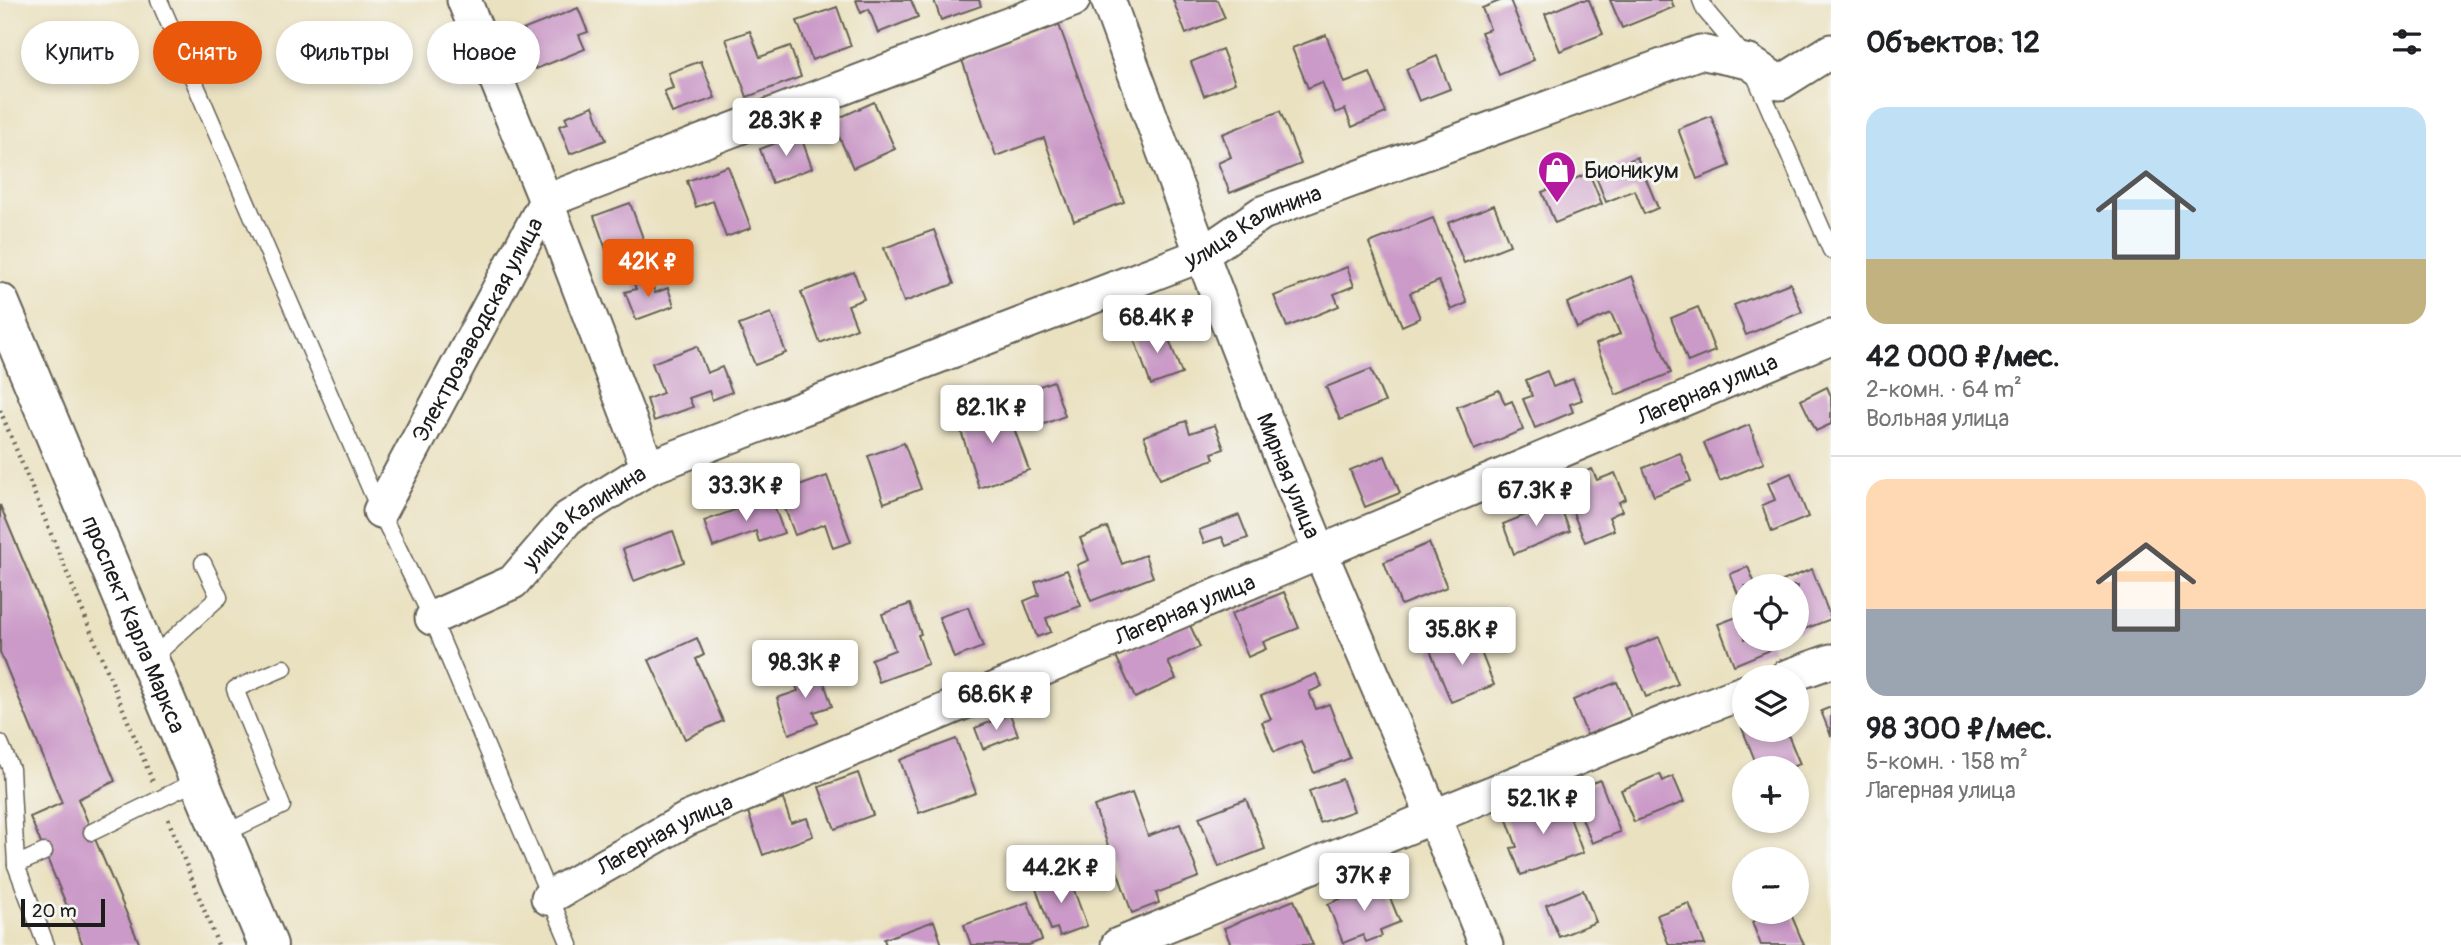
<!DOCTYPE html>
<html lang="ru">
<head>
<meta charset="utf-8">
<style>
  :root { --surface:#fff; --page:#f6f6f6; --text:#202124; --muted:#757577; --line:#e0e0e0; --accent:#ea580c }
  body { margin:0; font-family:Pangolin,sans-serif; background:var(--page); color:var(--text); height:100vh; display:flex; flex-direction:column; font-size:26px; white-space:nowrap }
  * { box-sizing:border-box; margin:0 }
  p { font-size:23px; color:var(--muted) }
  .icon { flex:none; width:38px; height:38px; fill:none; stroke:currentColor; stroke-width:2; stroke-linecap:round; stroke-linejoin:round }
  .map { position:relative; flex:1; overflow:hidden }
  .details { display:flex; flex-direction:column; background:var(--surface); width:630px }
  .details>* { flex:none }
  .guide { position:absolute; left:21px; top:21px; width:665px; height:63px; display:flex; gap:14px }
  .tools { position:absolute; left:1732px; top:574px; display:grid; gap:14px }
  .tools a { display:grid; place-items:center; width:77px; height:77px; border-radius:50%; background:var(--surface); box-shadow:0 4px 10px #0003; font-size:35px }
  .scale { position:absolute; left:21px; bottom:18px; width:84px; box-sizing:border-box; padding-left:7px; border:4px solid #1c1c1c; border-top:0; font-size:19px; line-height:24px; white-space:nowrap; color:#1c1c1c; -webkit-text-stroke:5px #f6f6f2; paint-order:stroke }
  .price { position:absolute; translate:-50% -60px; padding:0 16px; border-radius:7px; background:#fff; color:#222; font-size:23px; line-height:46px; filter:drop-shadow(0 2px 4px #0008) }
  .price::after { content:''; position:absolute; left:50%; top:42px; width:21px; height:16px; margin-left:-10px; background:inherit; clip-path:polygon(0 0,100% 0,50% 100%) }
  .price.active { background:var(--accent); color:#fff }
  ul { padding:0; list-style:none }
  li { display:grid; align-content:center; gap:14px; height:371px; padding:0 35px }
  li+li { border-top:2px solid var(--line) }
  li span { display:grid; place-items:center; height:217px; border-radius:21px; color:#555 }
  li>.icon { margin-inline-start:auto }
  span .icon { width:126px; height:126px; fill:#fffc; stroke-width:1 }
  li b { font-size:30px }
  h2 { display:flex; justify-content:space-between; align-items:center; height:84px; padding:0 35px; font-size:30px }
  .pill { padding:0 24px; border-radius:32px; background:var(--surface); box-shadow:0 4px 10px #0003; font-size:24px; line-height:63px }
  .pill.active { background:var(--accent); color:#fff }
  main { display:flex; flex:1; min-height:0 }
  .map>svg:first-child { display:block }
  .building { fill:#cb9ac8 }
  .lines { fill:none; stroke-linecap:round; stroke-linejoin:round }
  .lane-casing { stroke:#646155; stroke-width:19 }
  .street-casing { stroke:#646155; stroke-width:37 }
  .secondary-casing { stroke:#646155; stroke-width:42 }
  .path { stroke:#646155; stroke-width:4.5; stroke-dasharray:2 5; stroke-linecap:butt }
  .lane { stroke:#fff; stroke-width:16 }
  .street { stroke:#fff; stroke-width:33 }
  .secondary { stroke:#fff; stroke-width:38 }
  .labels { text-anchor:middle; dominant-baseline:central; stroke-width:6; stroke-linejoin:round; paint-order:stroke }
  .poi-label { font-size:23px; fill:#1c1c1c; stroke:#f6f6f2; text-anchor:start }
  .street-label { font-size:23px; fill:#1c1c1c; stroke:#f6f6f2 }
</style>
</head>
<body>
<main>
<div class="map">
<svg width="1831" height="945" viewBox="0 0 1831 945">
  <rect width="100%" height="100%" fill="#f6f6f2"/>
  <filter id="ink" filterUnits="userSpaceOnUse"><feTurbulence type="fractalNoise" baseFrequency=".0143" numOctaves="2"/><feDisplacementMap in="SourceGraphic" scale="14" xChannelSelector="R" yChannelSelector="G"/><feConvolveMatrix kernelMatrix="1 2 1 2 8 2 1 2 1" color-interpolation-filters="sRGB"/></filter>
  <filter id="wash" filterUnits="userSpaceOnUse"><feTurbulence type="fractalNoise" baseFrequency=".00686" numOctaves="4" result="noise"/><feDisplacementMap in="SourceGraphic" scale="28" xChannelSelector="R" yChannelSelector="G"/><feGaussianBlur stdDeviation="1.57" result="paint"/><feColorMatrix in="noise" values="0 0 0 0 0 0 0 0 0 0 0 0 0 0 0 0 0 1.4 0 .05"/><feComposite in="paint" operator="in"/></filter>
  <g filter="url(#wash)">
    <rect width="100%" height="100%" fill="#eae1c0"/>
    <g id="blocks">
      <g class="building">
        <path d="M856,0H911L918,17L878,33L869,9L861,13Z"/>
        <path d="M934,0H979L981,6L941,20Z"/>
        <path d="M1173,0H1217L1225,18L1186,34Z"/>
        <path d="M1502,0H1510L1534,60L1499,75L1481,32L1490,29L1482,8Z"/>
        <path d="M1579,0H1589L1603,34L1560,51L1545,14Z"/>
        <path d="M1610,0H1671L1674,7L1622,28Z"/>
        <path d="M837,7L851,46L812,60L797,21Z"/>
        <path d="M578,8L588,32L579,35L585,49L536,69L520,31Z"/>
        <path d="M1059,25L1124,202L1074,221L1044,138L996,156L962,60Z"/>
        <path d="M750,31L760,57L790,46L801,77L747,97L726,39Z"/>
        <path d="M1326,35L1345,83L1370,73L1386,113L1352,127L1345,109L1335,113L1322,82L1308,88L1292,48Z"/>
        <path d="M1222,49L1235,83L1204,96L1191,62Z"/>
        <path d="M1437,56L1450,89L1419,101L1406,69Z"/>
        <path d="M701,61L715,98L672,113L664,91L673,88L668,73Z"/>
        <path d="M874,102L895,149L853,168L832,121Z"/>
        <path d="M593,106L606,140L570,154L559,126L568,123L565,117Z"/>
        <path d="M1280,111L1301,164L1230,193L1218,163L1231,157L1222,134Z"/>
        <path d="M1711,116L1730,166L1697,179L1678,129Z"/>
        <path d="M800,134L812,168L772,183L760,149Z"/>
        <path d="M1637,157L1658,208L1644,214L1635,190L1606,202L1595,174Z"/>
        <path d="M728,166L751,228L726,237L713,201L696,207L687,181Z"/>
        <path d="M1589,173L1602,204L1555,223L1542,192Z"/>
        <path d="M630,203L644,241L608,255L594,216Z"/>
        <path d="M1494,205L1510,245L1464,263L1448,223Z"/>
        <path d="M1433,218L1467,303L1451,310L1439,281L1410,293L1420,318L1402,326L1369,243Z"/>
        <path d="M934,230L954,284L904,302L884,248Z"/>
        <path d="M1347,267L1354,286L1334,294L1339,306L1287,327L1274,296Z"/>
        <path d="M854,272L864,299L848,305L857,328L820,343L801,292Z"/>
        <path d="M649,275L655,293L668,288L674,306L636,320L625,292L636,289L633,281Z"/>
        <path d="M1632,276L1671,373L1616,395L1596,344L1620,334L1611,313L1577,328L1567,303Z"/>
        <path d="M1790,283L1802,312L1746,335L1734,305Z"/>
        <path d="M1698,307L1715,351L1688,362L1671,318Z"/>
        <path d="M771,313L786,353L755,365L739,325Z"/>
        <path d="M1154,325L1156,332L1165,329L1182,374L1151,385L1132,333Z"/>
        <path d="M697,346L707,373L722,367L732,392L712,400L709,391L689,398L693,407L654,421L647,399L663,393L652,363Z"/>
        <path d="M1371,369L1385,402L1340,420L1326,387Z"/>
        <path d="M1547,371L1553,387L1573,379L1582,400L1570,404L1573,412L1535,428L1523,399L1532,396L1526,380Z"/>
        <path d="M1053,381L1065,416L1034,428L1030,417L1025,419L1022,410L1027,408L1021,393Z"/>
        <path d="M1827,387L1831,396V424L1816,431L1801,400Z"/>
        <path d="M1499,390L1505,404L1512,401L1523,430L1474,450L1457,407Z"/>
        <path d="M1004,401L1029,470L979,488L957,418Z"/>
        <path d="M1186,421L1190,433L1215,425L1224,449L1212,453L1214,459L1160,479L1144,436Z"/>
        <path d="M1749,425L1764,463L1720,481L1704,443Z"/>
        <path d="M904,443L921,489L884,503L868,456Z"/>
        <path d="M1680,453L1691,481L1654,496L1643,468Z"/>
        <path d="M1385,456L1400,493L1365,507L1350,470Z"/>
        <path d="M1592,469L1597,480L1615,473L1626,499L1619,502L1622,511L1609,517L1614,530L1585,542L1565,493L1578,488L1573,476Z"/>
        <path d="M1791,473L1808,517L1772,532L1762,505L1775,500L1768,483Z"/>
        <path d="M827,476L851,542L833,548L825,524L795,535L779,493Z"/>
        <path d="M771,497L784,533L759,542L756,531L713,547L704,521Z"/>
        <path d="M1558,502L1570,531L1514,554L1503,524Z"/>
        <path d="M0,505L115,781L78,799L140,945H83L30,817L62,803L0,652Z"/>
        <path d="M1239,515L1248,538L1226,546L1222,537L1204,543L1199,530Z"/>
        <path d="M1107,527L1122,564L1145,555L1153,577L1091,601L1077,565L1089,560L1080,538Z"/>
        <path d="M673,531L684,562L634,581L623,549Z"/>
        <path d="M1429,543L1447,587L1401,605L1384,562Z"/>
        <path d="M1748,567L1756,586H1745V611L1730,574Z"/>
        <path d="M1812,569L1831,619L1797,632V586H1776L1775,584Z"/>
        <path d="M1067,570L1081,606L1046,618L1051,632L1037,637L1024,601L1039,595L1035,582Z"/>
        <path d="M1284,592L1299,628L1263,642L1266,649L1248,657L1231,614Z"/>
        <path d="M910,604L921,634L918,635L928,664L879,682L871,659L895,650L882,614Z"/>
        <path d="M968,607L983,647L954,658L939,617Z"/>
        <path d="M1745,614V639H1769L1773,649L1734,665L1718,624Z"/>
        <path d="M1189,623L1200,647L1168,662L1176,679L1135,698L1116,656Z"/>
        <path d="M1473,632L1494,685L1451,702L1430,650Z"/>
        <path d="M1659,637L1678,684L1646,697L1627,650Z"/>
        <path d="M697,638L704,655L696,659L723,721L685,739L649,660Z"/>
        <path d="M818,665L832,706L814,712L818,723L789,734L777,698L798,691L792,675Z"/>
        <path d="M1316,674L1322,686L1309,692L1316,709L1329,704L1350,758L1314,773L1301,741L1274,752L1262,722L1271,719L1261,696Z"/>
        <path d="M1617,682L1631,717L1587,735L1573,700Z"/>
        <path d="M1831,707V736L1821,711Z"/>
        <path d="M1010,714L1018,735L983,749L975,728Z"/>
        <path d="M1745,727V730H1766L1768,734L1786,730L1800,764L1789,768H1758L1742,728Z"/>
        <path d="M956,739L976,793L919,813L900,760Z"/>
        <path d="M858,773L873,815L835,829L819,787Z"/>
        <path d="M1660,774L1663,781L1673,776L1684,802L1634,822L1621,790Z"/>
        <path d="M1342,779L1354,811L1320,823L1309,791Z"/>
        <path d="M1600,780L1620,832L1592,843L1577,806L1586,803L1580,788Z"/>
        <path d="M1132,793L1148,836L1180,824L1199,877L1156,893L1159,903L1132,913L1094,806Z"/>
        <path d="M1562,796L1583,853L1521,875L1511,848L1517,847L1506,817Z"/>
        <path d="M783,799L791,823L807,818L813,836L763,855L748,812Z"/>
        <path d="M1246,799L1265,849L1219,867L1199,817Z"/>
        <path d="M1068,874L1087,926L1060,936L1057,928L1051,930L1035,886Z"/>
        <path d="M1383,881L1400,922L1380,930L1382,936L1366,942L1363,935L1343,943L1328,904Z"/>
        <path d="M1583,890L1596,922L1559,937L1546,905Z"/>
        <path d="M1294,900L1313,945H1231L1224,928Z"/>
        <path d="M1028,902L1042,940L1029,945H971L964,925Z"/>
        <path d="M1689,903L1705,945H1669L1657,915Z"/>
        <path d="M1755,912H1790L1804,945H1761L1752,922L1759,919Z"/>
        <path d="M934,921L942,945H886L884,939Z"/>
      </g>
    </g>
  </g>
  <g filter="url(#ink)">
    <use href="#blocks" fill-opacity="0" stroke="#646155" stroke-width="2"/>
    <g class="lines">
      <defs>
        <g id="lane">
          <path d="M159,0L380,511L432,618L570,945"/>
          <path d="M1701,0L1705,10L1749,62L1831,250"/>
          <path d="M151,659L219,597L203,563"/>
          <path d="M0,743L11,769L16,865L46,945"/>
          <path d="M92,832L199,780"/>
          <path d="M223,834L282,806L235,689L284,668"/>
          <path d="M16,865L44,852"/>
        </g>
        <g id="street">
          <path d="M464,0L546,201L648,468"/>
          <path id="s1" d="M1108,0C1176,186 1244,372 1321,554C1376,684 1434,813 1486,945"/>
          <path id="s2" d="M380,511L546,201L1073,0"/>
          <path id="s3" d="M432,618L513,582L568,518L648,468L1201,255L1262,213L1700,52L1749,62L1780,83L1831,51"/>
          <path d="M1786,677L1831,661"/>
          <path id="s4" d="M548,898L687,819L1831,337"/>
          <path d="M1118,945L1686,714L1745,692"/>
        </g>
        <g id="secondary">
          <path id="s5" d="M0,303L268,945"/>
        </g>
      </defs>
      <use href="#lane" class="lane-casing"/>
      <use href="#street" class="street-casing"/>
      <use href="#secondary" class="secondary-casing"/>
      <g class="path">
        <path d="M0,410L153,782"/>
        <path d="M168,819L218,945"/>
      </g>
      <use href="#lane" class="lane"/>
      <use href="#street" class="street"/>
      <use href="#secondary" class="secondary"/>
    </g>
  </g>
  <defs>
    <symbol id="shop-pin" viewBox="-11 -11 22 30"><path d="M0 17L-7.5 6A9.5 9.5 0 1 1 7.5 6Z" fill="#b5179e" stroke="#f6f6f2"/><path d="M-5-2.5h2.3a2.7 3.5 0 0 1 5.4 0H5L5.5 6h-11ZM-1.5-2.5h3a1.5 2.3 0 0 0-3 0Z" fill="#fff"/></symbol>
  </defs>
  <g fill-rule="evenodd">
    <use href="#shop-pin" x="1535" y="148" width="44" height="60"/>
  </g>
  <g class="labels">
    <g class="poi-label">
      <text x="1584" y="170">Бионикум</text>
    </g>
    <g class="street-label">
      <text stroke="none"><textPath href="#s3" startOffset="920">улица Калинина</textPath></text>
      <text stroke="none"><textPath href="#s2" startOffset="206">Электрозаводская улица</textPath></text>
      <text stroke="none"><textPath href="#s4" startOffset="1267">Лагерная улица</textPath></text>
      <text stroke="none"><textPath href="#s1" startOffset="509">Мирная улица</textPath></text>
      <text stroke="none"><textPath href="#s3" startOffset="186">улица Калинина</textPath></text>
      <text stroke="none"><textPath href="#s4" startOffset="700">Лагерная улица</textPath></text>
      <text stroke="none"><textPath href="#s5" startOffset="348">проспект Карла Маркса</textPath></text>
      <text stroke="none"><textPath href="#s4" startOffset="133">Лагерная улица</textPath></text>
    </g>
  </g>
</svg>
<div class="tools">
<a><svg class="icon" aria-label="locate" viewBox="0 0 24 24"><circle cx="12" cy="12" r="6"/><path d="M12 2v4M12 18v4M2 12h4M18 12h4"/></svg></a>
<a><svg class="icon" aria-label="layers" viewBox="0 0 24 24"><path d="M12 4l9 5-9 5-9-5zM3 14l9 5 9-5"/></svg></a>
<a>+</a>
<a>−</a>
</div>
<div class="scale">20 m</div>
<b class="price" style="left:786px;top:158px">28.3K ₽</b>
<b class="price active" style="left:648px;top:299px">42K ₽</b>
<b class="price" style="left:1157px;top:355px">68.4K ₽</b>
<b class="price" style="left:992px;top:445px">82.1K ₽</b>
<b class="price" style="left:746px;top:523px">33.3K ₽</b>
<b class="price" style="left:1536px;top:528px">67.3K ₽</b>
<b class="price" style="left:1462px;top:667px">35.8K ₽</b>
<b class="price" style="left:805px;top:700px">98.3K ₽</b>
<b class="price" style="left:996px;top:732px">68.6K ₽</b>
<b class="price" style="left:1543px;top:836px">52.1K ₽</b>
<b class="price" style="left:1061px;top:905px">44.2K ₽</b>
<b class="price" style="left:1364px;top:913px">37K ₽</b>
<div class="guide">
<a class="pill">Купить</a>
<a class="pill active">Снять</a>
<a class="pill">Фильтры</a>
<a class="pill">Новое</a>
</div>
</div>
<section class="details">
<h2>Объектов: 12<svg class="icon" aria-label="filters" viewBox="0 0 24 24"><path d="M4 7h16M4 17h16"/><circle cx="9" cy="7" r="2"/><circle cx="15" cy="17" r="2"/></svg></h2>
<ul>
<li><span style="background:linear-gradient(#bfe0f5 70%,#c2b280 0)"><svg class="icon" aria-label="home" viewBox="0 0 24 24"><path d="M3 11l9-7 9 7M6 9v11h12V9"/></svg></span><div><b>42 000 ₽/мес.</b><p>2-комн. · 64 m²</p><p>Вольная улица</p></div></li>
<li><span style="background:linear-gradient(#ffd9b3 60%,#9aa5b1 0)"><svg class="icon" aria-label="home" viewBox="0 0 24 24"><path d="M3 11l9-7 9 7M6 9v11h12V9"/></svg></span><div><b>98 300 ₽/мес.</b><p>5-комн. · 158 m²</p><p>Лагерная улица</p></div></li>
</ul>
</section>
</main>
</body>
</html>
